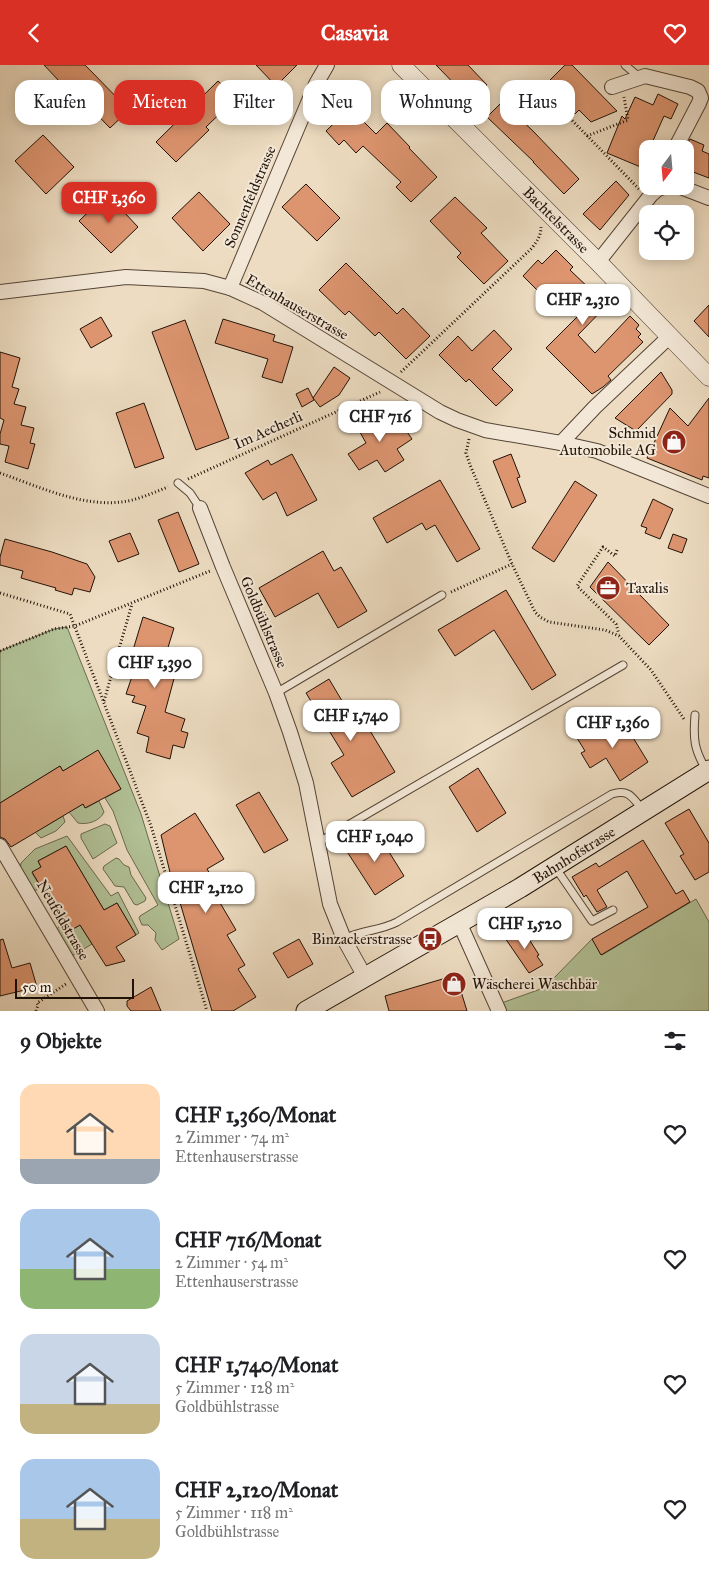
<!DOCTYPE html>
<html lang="de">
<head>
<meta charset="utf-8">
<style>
  :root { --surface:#fff; --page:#f6f6f6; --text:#202124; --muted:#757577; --accent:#d93025 }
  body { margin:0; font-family:"IM FELL Great Primer",serif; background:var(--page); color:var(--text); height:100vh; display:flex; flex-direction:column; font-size:19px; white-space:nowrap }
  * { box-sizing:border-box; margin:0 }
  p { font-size:16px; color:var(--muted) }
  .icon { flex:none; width:28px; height:28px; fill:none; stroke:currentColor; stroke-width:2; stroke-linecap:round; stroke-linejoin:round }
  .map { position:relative; height:946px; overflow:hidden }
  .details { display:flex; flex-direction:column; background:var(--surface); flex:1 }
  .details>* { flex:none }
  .hud { position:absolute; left:15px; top:15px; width:680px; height:45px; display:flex; gap:10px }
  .needle { width:32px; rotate:196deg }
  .tools { position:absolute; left:639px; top:75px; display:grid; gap:10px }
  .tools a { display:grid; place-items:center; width:55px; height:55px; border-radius:10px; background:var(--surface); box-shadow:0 2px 12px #0003; font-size:25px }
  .scale { position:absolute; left:15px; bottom:12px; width:119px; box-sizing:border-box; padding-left:5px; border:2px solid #211208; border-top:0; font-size:14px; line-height:18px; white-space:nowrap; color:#211208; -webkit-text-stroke:4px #f3e8d7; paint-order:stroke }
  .price { position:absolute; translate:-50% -42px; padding:0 11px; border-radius:10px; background:#fff; color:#222; font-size:16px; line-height:32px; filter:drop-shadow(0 1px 2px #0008) }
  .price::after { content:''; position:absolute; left:50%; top:30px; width:15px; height:11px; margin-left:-8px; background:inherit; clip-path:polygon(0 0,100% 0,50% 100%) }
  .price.current { background:var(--accent); color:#fff }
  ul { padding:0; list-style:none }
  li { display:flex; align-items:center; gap:15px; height:125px; padding:0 20px }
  li span { display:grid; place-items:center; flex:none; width:140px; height:100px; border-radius:15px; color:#555 }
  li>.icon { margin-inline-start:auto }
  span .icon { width:60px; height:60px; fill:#fffc; stroke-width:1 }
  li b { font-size:21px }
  h2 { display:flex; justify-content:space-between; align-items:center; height:60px; padding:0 20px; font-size:21px }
  .tag { padding:0 18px; border-radius:15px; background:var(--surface); box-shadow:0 2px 12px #0003; font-size:18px; line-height:45px }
  .tag.current { background:var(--accent); color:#fff }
  header { display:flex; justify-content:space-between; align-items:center; height:65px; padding:0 20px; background:var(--accent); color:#fff; font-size:22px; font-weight:700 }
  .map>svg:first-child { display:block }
  .green { fill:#b2c297; stroke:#6a6a50 }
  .building { fill:#dd9570; stroke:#211208 }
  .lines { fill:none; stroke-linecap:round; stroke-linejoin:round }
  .service-casing { stroke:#544436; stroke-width:9 }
  .minor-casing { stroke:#544436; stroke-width:16 }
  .tertiary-casing { stroke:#544436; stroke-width:19 }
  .secondary-casing { stroke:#211208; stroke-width:21 }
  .path { stroke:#211208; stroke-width:3; stroke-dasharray:1 2.5; stroke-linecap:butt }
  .service { stroke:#f3e8d7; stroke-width:7 }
  .minor { stroke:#f3e8d7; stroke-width:14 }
  .tertiary { stroke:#f3e8d7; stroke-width:18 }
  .secondary { stroke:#f3e8d7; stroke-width:19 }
  .labels { text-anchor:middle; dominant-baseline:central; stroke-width:4; stroke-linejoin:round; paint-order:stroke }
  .street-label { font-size:15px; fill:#211208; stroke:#f3e8d7 }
  .poi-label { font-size:15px; fill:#211208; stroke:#f3e8d7; text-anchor:end }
</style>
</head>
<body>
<header><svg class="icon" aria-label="back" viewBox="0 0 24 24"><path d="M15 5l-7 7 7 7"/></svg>Casavia<svg class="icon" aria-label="heart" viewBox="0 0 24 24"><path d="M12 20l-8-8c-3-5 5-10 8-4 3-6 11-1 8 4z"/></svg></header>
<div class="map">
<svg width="709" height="946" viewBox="0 0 709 946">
  <rect width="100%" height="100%" fill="#eddcc1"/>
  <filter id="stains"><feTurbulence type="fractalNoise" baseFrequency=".004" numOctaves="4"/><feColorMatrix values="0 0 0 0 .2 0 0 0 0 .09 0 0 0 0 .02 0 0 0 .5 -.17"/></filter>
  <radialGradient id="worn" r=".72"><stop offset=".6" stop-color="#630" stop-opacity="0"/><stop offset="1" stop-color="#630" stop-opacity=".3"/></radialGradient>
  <g class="green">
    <path d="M67,562L141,749L179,874L162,885L155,875L156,868L148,860H142L139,853L140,851L158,840L127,785L113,746L105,733L121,724L98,686L63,706L60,701L0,738V586L54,564Z"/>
    <path d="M99,736L104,747C100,756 88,760 78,758L69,747L83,739L86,743Z"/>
    <path d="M63,751L65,757L56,766L41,773L35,767Z"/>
    <path d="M105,759L110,761L117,778L93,794L81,773V769Z"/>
    <path d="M67,771L111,831L118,827L139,868L136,870L117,838L104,845L66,781L38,796L41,802L32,808L41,823L37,825H32L20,805L21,798L35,784Z"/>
    <path d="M116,793L119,794L124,800L129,802L131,810L146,833L145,836L137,840L134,839L124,822L115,821L103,804L104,801Z"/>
    <path d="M696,834L709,857V946H499L496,940L538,925L554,913L592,874L602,890Z"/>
    <path d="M62,858L68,867L80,860L92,879L74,890L71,889L57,864Z"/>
  </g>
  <g class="building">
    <path d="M44,0H85L129,45L110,63L79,31L76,34Z"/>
    <path d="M256,0H297L276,21Z"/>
    <path d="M436,0H468L487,20L471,36Z"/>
    <path d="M565,0H572L617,46L591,57L579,45L575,49L562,36L565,33L549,16Z"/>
    <path d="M218,16L236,33L206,62L209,65L176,97L156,77Z"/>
    <path d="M658,29L678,39L671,54L664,51L652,78L653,79L651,84H648V92L643,103L607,88L622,51L625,54L635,32L653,40Z"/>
    <path d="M502,37L533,66L579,114L564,129L533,97H534L487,52Z"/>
    <path d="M350,43L376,69L387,58L410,82L409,83L437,112L411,137L396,122L401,117L363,81L356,88L344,75L339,80L326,66Z"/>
    <path d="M43,70L74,102L46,129L15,96Z"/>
    <path d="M690,74L704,80L702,86L709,89V113L685,104V84Z"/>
    <path d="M616,116L629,130L600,165L583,149Z"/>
    <path d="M306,119L340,153L317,176L282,142Z"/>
    <path d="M199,127L230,159L203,186L172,153Z"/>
    <path d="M107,129L138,162L111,188L79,156Z"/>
    <path d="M455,132L487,163L481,168L508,196L484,219L457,192L461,188L430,156Z"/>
    <path d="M556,185L573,202L570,205L593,227L597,223L611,236L578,270L595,288L630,251L639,260L636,264L641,269L638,272L643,277L608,311L611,315L603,322L592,329L546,283L581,248L577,244L580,241L556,219L544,232L523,211L538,195L542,199Z"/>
    <path d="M346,198L397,249L403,243L430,271L406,294L379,267L375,271L349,246L345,250L319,225Z"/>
    <path d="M709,240V272L694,256Z"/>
    <path d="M101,252L112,271L91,283L80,264Z"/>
    <path d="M223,254L275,270L273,276L293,282L282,318L262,312L268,294L215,278Z"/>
    <path d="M185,255L229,373L196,385L152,267Z"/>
    <path d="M494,265L512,284L492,304L513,325L496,341L469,314L466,317L439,290L458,271L472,286Z"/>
    <path d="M0,287L20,293L12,322L19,324L14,339L26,342L21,360L34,363L30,378L35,379L28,404L5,397L9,381L0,379V369L4,355L0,353Z"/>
    <path d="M334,302L350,313L339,330L320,342L313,333Z"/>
    <path d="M661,307L672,325V329L636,366L615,353Z"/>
    <path d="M308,323L314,335L302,342L296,329Z"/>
    <path d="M709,333V413L703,411L702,415L647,393L670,343L688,361Z"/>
    <path d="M144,338L164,393L135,403L116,348Z"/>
    <path d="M377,348L386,361L398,354L412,374L397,384L404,395L385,407L377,395L359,405L348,389L366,378L356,360Z"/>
    <path d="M292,389L317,435L287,451L276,427L263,435L245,408L268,395L271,400Z"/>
    <path d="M511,389L520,412L517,413L526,437L512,443L493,396Z"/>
    <path d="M440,415L480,484L457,497L435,460L426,465L422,458L387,478L373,453Z"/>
    <path d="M575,416L597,430L554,497L532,483Z"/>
    <path d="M653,434L673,444L660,474L645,468L647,463L641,461Z"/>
    <path d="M178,447L199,499L179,507L158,455Z"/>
    <path d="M130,468L139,489L118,497L109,476Z"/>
    <path d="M673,469L687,474L682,488L668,483Z"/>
    <path d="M5,474L52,487L87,499L95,512L90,527L74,523L72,530L55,525L56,523L21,513L23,506L0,500V492Z"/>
    <path d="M323,486L334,506L341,502L367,546L338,563L318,528L275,552L259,523Z"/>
    <path d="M608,497L669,560L649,580L590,522Z"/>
    <path d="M506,525L556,610L532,625L494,565L455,591L438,565Z"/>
    <path d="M143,552L174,563L161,605L175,610L165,647L185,654L181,666L188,668L184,683L173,680L170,694L146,687L149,672L137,668L146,641L132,637L135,631L126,629L137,597L130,595Z"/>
    <path d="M329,614L354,656L361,651L395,707L352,732L331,698L344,690L306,628Z"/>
    <path d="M621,653L648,697L620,716L606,693L590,703L581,688L585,686L577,673L599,660L602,664Z"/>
    <path d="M98,685L121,724L85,743L83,739L11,782L5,774L0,772V738L60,701L63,706Z"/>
    <path d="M478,703L506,748L477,767L449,722Z"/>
    <path d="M259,727L288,775L264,788L236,740Z"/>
    <path d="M689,744L709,778V807L695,815L680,791L684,789L665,758Z"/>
    <path d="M195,748L224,794L207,804L225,833L219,836L236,865L227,870L245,900L238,904L256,932L233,946H212L176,824H174L161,770Z"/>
    <path d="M376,766L404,811L375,830L346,785Z"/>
    <path d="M643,775L676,829L683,825L690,837L601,890L592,874L648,842L627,806L597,825L607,842L597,847L586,830L584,832L572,812L596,798L599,802Z"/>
    <path d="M66,781L104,845L117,838L136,870L116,882L125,896L106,901L80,860L68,867L32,807L41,802L38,796Z"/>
    <path d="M522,863L539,890L537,891L543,900L529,908L505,873Z"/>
    <path d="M3,874L12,903L30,898L37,922L0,931V875Z"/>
    <path d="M299,874L313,899L288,913L273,888Z"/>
    <path d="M456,910L467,946H389L385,931Z"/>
    <path d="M151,922L161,946H131L127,941V936Z"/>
  </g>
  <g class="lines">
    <defs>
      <g id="service">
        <path d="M625,0L639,12"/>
        <path d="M178,418L190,428L200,443"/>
        <path d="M276,628L442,530"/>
        <path d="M695,650C693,674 694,685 707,706"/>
        <path d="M319,777L623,600"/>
        <path d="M555,802L592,856L613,845"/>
        <path d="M344,874C361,865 380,866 397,857L612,729C629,724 632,732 642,744"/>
      </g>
      <g id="minor">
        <path d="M612,22L645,11L690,22L698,26L701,33L699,38L675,84"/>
        <path d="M678,121L709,133"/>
        <path d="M598,197L651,130L658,124L667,121"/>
        <path d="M230,223L316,19L327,0"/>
        <path d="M0,227L126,212L204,216L230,223L263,238L440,347L457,355L485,365L561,378L597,386L709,431"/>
        <path d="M561,378L595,342L669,272"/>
        <path d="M200,443L223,502L276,628L290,667L306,718L330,839L344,874L365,912"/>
        <path d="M0,781L97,946"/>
        <path d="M459,857L499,946"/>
      </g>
      <path id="tertiary" d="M401,0L598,197L709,312"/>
      <path id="secondary" d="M306,946L520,823L709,705"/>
    </defs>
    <use href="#service" class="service-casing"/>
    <use href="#minor" class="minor-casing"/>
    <use href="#tertiary" class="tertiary-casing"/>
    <use href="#secondary" class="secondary-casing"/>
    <g class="path">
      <path d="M560,43L639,124"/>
      <path d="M587,71L628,55L624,32"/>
      <path d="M401,307L532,183C537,176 541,171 541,162"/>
      <path d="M469,374L466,388L470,400L512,499L535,547L540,552L549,557L605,565L619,571L651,605L684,654"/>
      <path d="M0,408C40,422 85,444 128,436C142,433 155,427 168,422"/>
      <path d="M188,414L380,327"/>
      <path d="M617,485L615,491L603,482L577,521L616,559L619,569"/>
      <path d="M451,527L512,499"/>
      <path d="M0,528L70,549L151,761L207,946"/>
      <path d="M0,586L54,564L75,561L210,506"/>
      <path d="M104,636L132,539"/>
      <path d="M36,946L38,940L37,938L66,919"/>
    </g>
    <use href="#service" class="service"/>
    <use href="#minor" class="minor"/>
    <use href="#tertiary" class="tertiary"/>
    <use href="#secondary" class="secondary"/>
  </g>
  <defs>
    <symbol id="shop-disc" viewBox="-11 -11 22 22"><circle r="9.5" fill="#8f2418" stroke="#f3e8d7"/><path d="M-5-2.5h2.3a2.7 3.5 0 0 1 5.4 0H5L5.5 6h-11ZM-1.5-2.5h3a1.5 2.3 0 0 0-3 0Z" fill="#fff"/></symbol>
    <symbol id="office-disc" viewBox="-11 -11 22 22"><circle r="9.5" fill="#8f2418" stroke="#f3e8d7"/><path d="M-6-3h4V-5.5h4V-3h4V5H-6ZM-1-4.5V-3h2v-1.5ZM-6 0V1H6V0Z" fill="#fff"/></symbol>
    <symbol id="bus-disc" viewBox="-11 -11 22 22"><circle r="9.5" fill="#8f2418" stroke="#f3e8d7"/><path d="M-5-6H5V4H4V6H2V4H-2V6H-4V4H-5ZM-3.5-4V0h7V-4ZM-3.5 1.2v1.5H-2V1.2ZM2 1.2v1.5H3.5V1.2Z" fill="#fff"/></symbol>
  </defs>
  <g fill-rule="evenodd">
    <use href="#shop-disc" x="660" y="363" width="28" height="28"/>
    <use href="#office-disc" x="594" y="509" width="28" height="28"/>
    <use href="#bus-disc" x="416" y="860" width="28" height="28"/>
    <use href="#shop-disc" x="440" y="905" width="28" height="28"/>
  </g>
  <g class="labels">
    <g class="street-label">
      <text transform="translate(250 132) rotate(-67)">Sonnenfeldstrasse</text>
      <text transform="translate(556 155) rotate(45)">Bachtelstrasse</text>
      <text transform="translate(297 242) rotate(30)">Ettenhauserstrasse</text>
      <text transform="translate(268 365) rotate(-24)">Im Aecherli</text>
      <text transform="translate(264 557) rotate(67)">Goldbühlstrasse</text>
      <text transform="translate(574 790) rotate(-32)">Bahnhofstrasse</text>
      <text transform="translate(63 855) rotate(60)">Neufeldstrasse</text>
    </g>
    <g class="poi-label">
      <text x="656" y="368">Schmid<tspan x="656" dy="17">Automobile AG</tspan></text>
      <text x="626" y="523" text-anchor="start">Taxalis</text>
      <text x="412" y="874">Binzackerstrasse</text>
      <text x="472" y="919" text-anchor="start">Wäscherei Waschbär</text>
    </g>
  </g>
  <rect width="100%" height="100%" filter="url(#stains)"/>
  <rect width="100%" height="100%" fill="url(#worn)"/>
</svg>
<div class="tools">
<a><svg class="needle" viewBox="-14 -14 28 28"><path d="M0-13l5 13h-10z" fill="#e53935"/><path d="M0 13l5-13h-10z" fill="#757577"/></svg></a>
<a><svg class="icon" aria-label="locate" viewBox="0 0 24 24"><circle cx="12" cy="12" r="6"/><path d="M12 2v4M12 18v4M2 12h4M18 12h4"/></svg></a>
</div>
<div class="scale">50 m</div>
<b class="price current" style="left:109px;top:159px">CHF 1,360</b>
<b class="price" style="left:583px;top:261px">CHF 2,310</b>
<b class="price" style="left:380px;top:378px">CHF 716</b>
<b class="price" style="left:155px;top:624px">CHF 1,390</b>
<b class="price" style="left:351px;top:677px">CHF 1,740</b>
<b class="price" style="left:613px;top:684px">CHF 1,360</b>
<b class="price" style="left:375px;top:798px">CHF 1,040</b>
<b class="price" style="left:206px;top:849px">CHF 2,120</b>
<b class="price" style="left:525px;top:885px">CHF 1,520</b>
<div class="hud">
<a class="tag">Kaufen</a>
<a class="tag current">Mieten</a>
<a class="tag">Filter</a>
<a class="tag">Neu</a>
<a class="tag">Wohnung</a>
<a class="tag">Haus</a>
</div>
</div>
<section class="details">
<h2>9 Objekte<svg class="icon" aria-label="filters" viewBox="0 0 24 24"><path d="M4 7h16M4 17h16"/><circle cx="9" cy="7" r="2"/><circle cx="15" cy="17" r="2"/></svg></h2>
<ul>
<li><span style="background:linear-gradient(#ffd9b3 75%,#9aa5b1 0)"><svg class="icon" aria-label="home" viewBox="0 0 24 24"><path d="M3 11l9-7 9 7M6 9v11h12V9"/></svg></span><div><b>CHF 1,360/Monat</b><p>2 Zimmer · 74 m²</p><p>Ettenhauserstrasse</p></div><svg class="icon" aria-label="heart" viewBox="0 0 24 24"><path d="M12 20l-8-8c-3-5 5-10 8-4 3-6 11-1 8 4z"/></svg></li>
<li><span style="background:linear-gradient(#a9c7e8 60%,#8fb573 0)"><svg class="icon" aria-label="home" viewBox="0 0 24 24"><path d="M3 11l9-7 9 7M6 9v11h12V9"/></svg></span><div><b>CHF 716/Monat</b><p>2 Zimmer · 54 m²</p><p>Ettenhauserstrasse</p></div><svg class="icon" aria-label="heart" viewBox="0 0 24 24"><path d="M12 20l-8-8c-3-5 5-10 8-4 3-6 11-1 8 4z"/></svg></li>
<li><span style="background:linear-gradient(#c9d6e8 70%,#c2b280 0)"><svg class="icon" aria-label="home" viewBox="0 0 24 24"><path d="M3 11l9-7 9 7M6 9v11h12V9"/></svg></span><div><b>CHF 1,740/Monat</b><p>5 Zimmer · 128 m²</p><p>Goldbühlstrasse</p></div><svg class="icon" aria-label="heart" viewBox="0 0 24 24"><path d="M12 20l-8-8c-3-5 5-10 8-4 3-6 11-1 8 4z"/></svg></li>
<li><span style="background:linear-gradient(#a9c7e8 60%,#c2b280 0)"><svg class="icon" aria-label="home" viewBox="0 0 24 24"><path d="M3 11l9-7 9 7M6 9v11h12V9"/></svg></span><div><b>CHF 2,120/Monat</b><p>5 Zimmer · 118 m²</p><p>Goldbühlstrasse</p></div><svg class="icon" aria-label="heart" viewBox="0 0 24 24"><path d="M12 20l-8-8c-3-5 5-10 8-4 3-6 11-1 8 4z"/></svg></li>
</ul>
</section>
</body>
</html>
